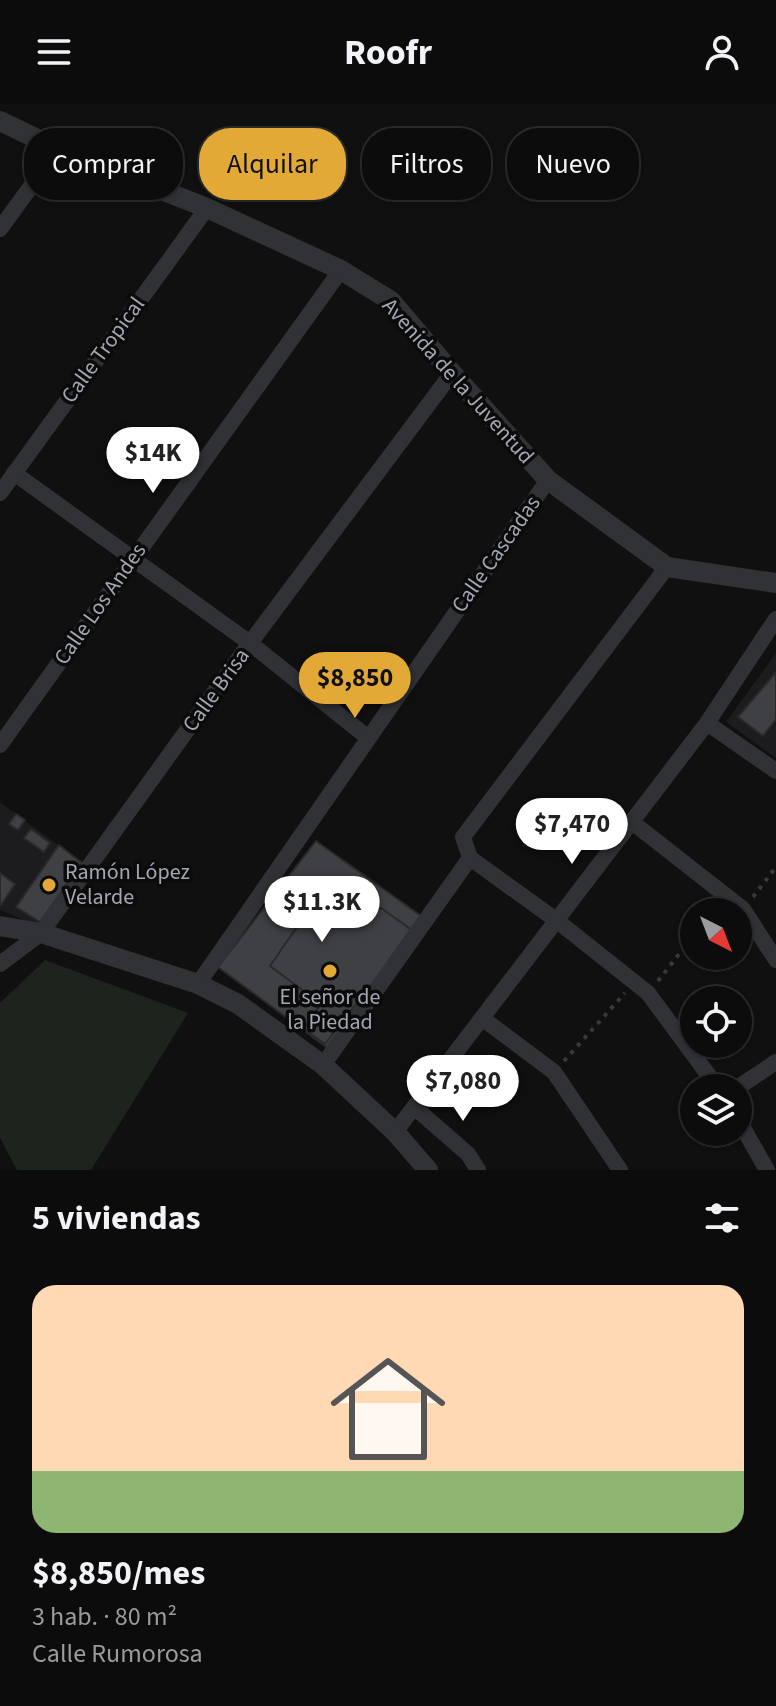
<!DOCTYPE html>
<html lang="es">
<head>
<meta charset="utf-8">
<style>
  :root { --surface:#0c0c0d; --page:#151516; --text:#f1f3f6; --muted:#9a9b9d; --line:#2c2c2e; --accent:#e3a936 }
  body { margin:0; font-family:"Source Sans 3",sans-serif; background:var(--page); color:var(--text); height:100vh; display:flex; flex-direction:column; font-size:30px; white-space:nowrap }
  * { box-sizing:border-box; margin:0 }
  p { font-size:26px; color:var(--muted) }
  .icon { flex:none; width:44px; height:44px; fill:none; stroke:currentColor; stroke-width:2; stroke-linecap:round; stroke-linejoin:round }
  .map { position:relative; height:1066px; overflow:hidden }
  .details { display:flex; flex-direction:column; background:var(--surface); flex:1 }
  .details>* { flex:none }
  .hud { position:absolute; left:24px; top:24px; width:728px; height:72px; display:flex; gap:16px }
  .needle { width:52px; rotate:138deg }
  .controls { position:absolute; left:680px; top:794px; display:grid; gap:16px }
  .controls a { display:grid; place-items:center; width:72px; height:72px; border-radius:50%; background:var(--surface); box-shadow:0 2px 6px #0004,0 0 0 2px var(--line); font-size:40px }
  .price { position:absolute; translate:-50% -68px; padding:0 18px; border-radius:28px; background:#fff; color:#222; font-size:26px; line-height:52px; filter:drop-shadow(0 2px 4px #0008) }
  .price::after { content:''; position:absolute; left:50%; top:48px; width:24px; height:18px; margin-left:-12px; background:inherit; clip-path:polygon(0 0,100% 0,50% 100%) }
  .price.active { background:var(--accent); color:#111 }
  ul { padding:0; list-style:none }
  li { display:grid; align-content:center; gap:16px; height:424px; padding:0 32px }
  li span { display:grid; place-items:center; height:248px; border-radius:24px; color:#555 }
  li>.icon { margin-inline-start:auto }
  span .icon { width:144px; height:144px; fill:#fffc; stroke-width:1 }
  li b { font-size:34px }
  h2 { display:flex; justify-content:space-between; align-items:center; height:96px; padding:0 32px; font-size:34px }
  .chip { padding:0 28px; border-radius:32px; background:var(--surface); box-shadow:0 2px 6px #0004,0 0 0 2px var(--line); font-size:28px; line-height:72px }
  .chip.active { background:var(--accent); color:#111 }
  header { display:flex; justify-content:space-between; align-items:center; height:104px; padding:0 32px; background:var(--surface); font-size:36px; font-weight:700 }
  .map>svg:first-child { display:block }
  .built { fill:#1c1c1e }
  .green { fill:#1d231d }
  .building { fill:#3f4044; stroke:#2a2a2d; stroke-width:2 }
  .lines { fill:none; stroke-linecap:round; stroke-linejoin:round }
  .path { stroke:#37393d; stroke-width:4; stroke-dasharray:4 6; stroke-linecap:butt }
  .minor { stroke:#313236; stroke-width:16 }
  .tertiary { stroke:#313236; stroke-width:20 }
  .poi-dot { fill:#e3a936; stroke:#0b0b0c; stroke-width:3 }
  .labels { text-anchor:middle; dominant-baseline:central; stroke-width:7; stroke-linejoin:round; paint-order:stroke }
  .street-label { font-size:22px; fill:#a2a7b1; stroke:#0b0b0c }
  .poi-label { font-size:22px; fill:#a2a7b1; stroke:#0b0b0c; text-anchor:start }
</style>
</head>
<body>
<header><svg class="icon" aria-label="menu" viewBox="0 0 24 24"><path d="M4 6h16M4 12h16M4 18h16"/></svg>Roofr<svg class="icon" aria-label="person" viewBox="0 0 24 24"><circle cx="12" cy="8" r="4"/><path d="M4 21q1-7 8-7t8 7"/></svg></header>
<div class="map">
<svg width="776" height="1066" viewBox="0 0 776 1066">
  <rect width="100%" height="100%" fill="#101011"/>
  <g class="built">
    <path d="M776,549V654L726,618Z"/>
    <path d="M0,698L82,759L38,822L0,806Z"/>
  </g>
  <path class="green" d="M45,856L188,909L91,1066H17L0,1034V899Z"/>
  <g class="building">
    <path d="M776,568V615L763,632L738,613Z"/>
    <path d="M16,710L25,716L18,726L9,720Z"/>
    <path d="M31,725L50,739L44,748L24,734Z"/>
    <path d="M316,737L424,814L329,945L218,863Z"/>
    <path d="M59,741L82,759L40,818L16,803Z"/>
    <path d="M0,769L15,780L1,801H0Z"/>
    <path d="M327,792L343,814L381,804L413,827L325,940L304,925L320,901L309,900L305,888L270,862L308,807Z"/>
  </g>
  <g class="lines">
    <g class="path">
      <path d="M753,793L776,763"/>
      <path d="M658,877L694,831"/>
      <path d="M564,957L625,889"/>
    </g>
    <g class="minor">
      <path d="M0,125L58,45"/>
      <path d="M14,369L250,539L367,633"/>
      <path d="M0,389L207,104"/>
      <path d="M707,619L776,667"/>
      <path d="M0,641L341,166"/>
      <path d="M632,718L743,805L776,856"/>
      <path d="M470,754L556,816L648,889L718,984"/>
      <path d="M0,860L41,829L250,539L452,269"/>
      <path d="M198,880L548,376"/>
      <path d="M482,914L554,968L620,1066"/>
      <path d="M323,961L470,754L463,733L667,463"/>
      <path d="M737,984L776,958"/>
      <path d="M414,1003L468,1050L478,1066"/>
      <path d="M738,1015L767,1066"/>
      <path d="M395,1028L707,619L776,515"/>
    </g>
    <g class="tertiary">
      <path d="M0,17L58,45L207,104L341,166L391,197L452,269L548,376L667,463L776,479"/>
      <path d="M0,822L41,829L198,880L238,900L323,961L395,1028L428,1066"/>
    </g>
  </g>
  <g class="poi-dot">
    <circle cx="49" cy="781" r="8"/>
    <circle cx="330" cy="867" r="8"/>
  </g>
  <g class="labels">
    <g class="street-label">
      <text transform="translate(103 246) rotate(-54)">Calle Tropical</text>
      <text transform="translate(458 277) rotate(48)">Avenida de la Juventud</text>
      <text transform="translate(496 450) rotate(-55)">Calle Cascadas</text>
      <text transform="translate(100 500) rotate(-55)">Calle Los Andes</text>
      <text transform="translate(216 586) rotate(-54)">Calle Brisa</text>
    </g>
    <g class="poi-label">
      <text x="65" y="768">Ramón López<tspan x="65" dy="25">Velarde</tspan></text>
      <text x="330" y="893" text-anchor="middle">El señor de<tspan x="330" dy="25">la Piedad</tspan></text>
    </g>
  </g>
</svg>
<div class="controls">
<a><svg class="needle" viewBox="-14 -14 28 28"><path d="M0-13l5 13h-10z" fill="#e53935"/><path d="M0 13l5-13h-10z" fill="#9a9b9d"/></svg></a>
<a><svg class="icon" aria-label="locate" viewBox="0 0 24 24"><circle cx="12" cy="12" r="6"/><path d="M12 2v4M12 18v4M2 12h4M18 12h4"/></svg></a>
<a><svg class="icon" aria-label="layers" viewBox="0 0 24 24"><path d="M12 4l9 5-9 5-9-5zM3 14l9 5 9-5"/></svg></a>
</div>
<b class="price" style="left:153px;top:391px">$14K</b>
<b class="price active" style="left:355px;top:616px">$8,850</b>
<b class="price" style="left:572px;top:762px">$7,470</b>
<b class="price" style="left:322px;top:840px">$11.3K</b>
<b class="price" style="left:463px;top:1019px">$7,080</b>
<div class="hud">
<a class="chip">Comprar</a>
<a class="chip active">Alquilar</a>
<a class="chip">Filtros</a>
<a class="chip">Nuevo</a>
</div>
</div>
<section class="details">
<h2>5 viviendas<svg class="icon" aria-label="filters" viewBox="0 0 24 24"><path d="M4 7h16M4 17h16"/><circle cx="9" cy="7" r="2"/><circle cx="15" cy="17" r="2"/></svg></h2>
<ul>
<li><span style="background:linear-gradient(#ffd9b3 75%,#8fb573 0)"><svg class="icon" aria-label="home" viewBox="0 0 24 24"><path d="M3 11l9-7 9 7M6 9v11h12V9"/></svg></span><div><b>$8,850/mes</b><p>3 hab. · 80 m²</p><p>Calle Rumorosa</p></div></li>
</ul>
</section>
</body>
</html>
